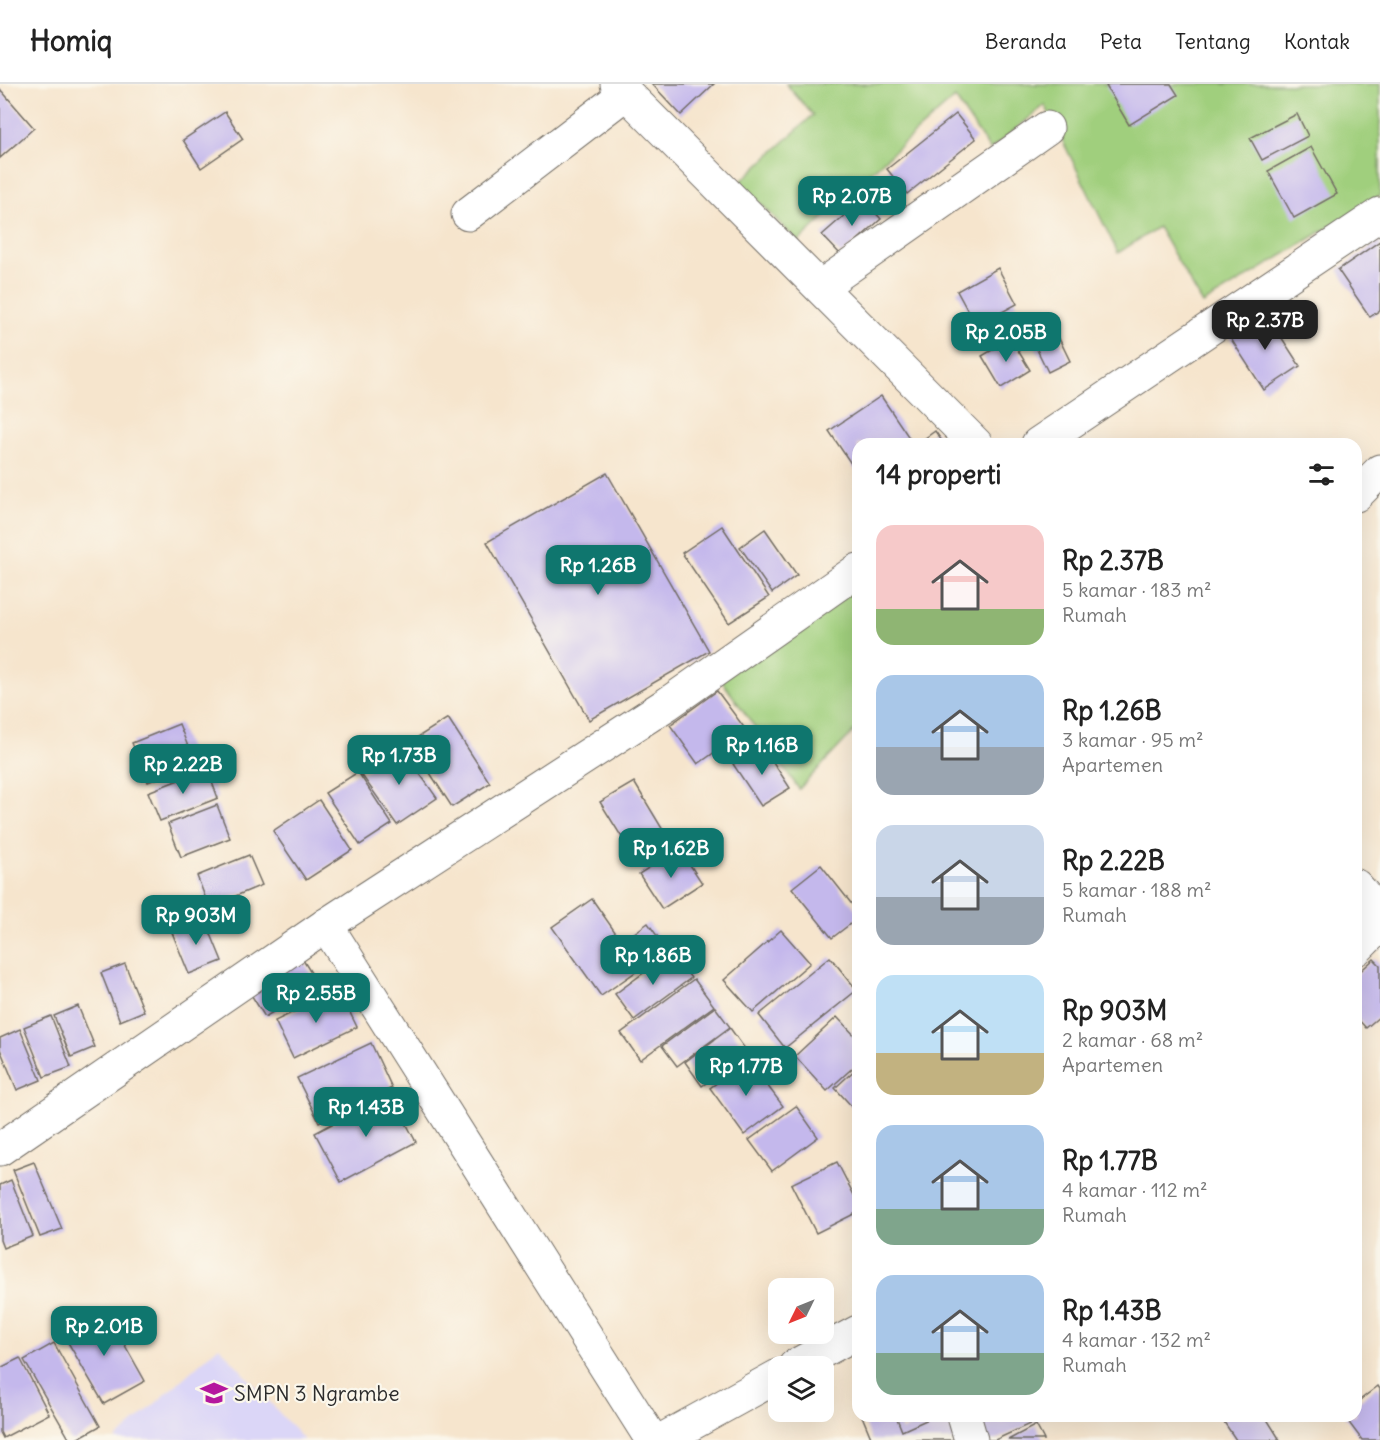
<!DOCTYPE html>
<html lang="id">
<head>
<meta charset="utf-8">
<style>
  :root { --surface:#fff; --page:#f2f2f2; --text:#222; --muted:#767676; --line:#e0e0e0; --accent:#0f766e }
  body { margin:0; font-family:Delius,sans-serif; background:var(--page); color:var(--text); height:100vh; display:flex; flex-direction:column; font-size:22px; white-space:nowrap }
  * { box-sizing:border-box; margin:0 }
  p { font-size:20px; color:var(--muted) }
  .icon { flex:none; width:33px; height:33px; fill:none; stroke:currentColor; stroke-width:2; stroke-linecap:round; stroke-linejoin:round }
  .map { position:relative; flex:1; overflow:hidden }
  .side { position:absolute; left:852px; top:354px; width:510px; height:984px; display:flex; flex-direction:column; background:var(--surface); border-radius:18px; box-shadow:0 6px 24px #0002 }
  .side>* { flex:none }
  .needle { width:39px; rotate:227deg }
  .controls { position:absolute; left:768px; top:1194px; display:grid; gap:12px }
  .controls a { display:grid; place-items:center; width:66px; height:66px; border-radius:12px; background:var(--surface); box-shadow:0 6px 24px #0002; font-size:30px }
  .price { position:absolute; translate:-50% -51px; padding:0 14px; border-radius:12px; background:var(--accent); color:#fff; font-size:20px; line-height:39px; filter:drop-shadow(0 2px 3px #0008) }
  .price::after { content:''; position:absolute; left:50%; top:36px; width:18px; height:14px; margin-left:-9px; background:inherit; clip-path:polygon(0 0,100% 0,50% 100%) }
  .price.on { background:#222; color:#fff }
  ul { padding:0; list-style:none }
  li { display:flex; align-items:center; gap:18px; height:150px; padding:0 24px }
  li span { display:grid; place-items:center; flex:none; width:168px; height:120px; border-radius:18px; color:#555 }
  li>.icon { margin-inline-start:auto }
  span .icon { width:72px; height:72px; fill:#fffc; stroke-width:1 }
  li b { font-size:26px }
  h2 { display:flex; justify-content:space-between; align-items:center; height:72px; padding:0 24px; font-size:26px }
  header { display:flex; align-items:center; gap:36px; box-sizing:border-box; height:84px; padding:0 30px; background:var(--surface); border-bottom:2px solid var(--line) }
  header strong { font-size:28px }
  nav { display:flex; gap:33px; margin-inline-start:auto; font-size:21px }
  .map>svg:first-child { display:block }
  .built { fill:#dbd6f7 }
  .green { fill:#a0cf7d; stroke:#667d54; stroke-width:1.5 }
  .building { fill:#c4b8ec }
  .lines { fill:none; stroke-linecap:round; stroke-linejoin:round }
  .street-casing { stroke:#726c64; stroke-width:35 }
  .secondary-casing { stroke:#726c64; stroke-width:35 }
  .street { stroke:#fff; stroke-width:33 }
  .secondary { stroke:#fff; stroke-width:33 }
  .labels { text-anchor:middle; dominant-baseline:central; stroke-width:4.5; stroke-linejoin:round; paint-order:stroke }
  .poi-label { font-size:21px; fill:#2b2b2b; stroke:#fbf7ec; text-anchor:start }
</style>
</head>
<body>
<header>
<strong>Homiq</strong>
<nav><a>Beranda</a><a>Peta</a><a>Tentang</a><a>Kontak</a></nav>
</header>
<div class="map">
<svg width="1380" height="1356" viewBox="0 0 1380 1356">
  <rect width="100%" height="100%" fill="#fbf7ec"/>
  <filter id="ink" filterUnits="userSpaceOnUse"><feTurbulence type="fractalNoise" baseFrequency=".0167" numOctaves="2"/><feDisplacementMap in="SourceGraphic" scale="12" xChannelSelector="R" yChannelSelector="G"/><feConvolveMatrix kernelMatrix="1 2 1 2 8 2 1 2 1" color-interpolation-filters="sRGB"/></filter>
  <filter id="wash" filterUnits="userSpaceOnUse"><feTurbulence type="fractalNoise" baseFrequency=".008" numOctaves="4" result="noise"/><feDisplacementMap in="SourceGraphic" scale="24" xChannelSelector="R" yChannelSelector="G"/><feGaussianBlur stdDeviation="1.35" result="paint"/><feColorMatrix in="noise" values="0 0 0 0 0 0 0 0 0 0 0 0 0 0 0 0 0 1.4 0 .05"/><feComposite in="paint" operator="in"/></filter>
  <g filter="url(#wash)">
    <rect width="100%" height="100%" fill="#f6e5cd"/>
    <path class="built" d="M219,1262L304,1356H115Z"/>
    <g class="green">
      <path d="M786,0H1380V112L1203,220L1158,143L1118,169L1045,21L990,66L955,14L883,77L798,158L740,98L813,31Z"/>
      <path d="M858,495V643L799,705L719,593Z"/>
    </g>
    <g id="blocks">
      <g class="building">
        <path d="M652,0H714L681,31Z"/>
        <path d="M1110,0H1171L1178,11L1129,41L1106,2Z"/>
        <path d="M0,5L34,44L0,74Z"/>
        <path d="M225,28L243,55L201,84L183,56Z"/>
        <path d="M956,30L976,55L907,110L887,85Z"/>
        <path d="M1297,30L1308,52L1262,76L1250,54Z"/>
        <path d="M1311,63L1337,110L1294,134L1268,87Z"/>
        <path d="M863,115L881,135L841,171L822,151Z"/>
        <path d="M1380,157V226L1370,233L1338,186Z"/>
        <path d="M998,184L1017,220L976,242L957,207Z"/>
        <path d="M1265,228L1300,282L1264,306L1229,252Z"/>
        <path d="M1050,236L1070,277L1048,288L1028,247Z"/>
        <path d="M1011,255L1030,286L1001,304L982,272Z"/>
        <path d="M881,312L910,355L902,360H858V390L829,347Z"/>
        <path d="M935,347L944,360H917Z"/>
        <path d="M607,389L709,567L589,636L487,458Z"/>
        <path d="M722,442L769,513L729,539L682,469Z"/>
        <path d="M765,445L797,491L772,509L740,463Z"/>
        <path d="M717,607L746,646L698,680L670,641Z"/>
        <path d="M448,634L490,699L452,723L410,658Z"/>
        <path d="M179,640L195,680L148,698L132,659Z"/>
        <path d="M762,661L790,704L761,722L733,680Z"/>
        <path d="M401,663L437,714L397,741L361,690Z"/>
        <path d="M207,685L218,714L160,737L148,708Z"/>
        <path d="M358,688L392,740L360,761L325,709Z"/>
        <path d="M634,698L672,761L639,781L600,718Z"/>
        <path d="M319,716L352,766L306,796L273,747Z"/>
        <path d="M217,721L230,754L181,773L168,740Z"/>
        <path d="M679,764L702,799L662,825L639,790Z"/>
        <path d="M249,771L262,801L209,823L197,792Z"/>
        <path d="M821,781L858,828V834L832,854L792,804Z"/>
        <path d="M592,815L622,858L648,839L667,866L601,912L552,843Z"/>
        <path d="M204,833L222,877L189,890L171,846Z"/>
        <path d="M781,846L810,879L753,928L724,896Z"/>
        <path d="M672,868L691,894L634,936L615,910Z"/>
        <path d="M830,873L857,906L785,964L759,931Z"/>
        <path d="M1374,875L1380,881V932L1366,944L1356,933V891Z"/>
        <path d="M303,876L318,900L265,933L250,909Z"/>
        <path d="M125,880L144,927L120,937L101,889Z"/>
        <path d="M694,895L714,922L640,976L621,949Z"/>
        <path d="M339,906L357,943L293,974L275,937Z"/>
        <path d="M78,922L95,963L71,973L54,932Z"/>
        <path d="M715,923L730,943L677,982L662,962Z"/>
        <path d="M51,932L71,983L44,993L24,943Z"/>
        <path d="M837,933L858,955V979L827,1007L795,972Z"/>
        <path d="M730,944L748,969L702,1002L685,978Z"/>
        <path d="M20,945L41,996L17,1006L0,965V954Z"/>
        <path d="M371,959L392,1004L319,1038L297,994Z"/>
        <path d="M748,976L783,1022L744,1051L710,1004Z"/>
        <path d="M858,983V1025L856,1027L835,1004Z"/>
        <path d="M390,1009L416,1058L341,1098L315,1049Z"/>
        <path d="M796,1022L818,1053L772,1087L749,1056Z"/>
        <path d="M34,1078L62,1145L40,1153L13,1086Z"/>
        <path d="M837,1078L858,1119V1128L816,1149L791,1100Z"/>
        <path d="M11,1096L33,1152L3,1164L0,1156V1101Z"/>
        <path d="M105,1226L145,1297L104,1320L63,1250Z"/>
        <path d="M54,1259L100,1342L75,1356H70L24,1276Z"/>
        <path d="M20,1274L49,1330L3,1354L0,1348V1284Z"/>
        <path d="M1378,1302L1380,1305V1356H1362L1344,1332H1356V1319Z"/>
        <path d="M862,1332H896L902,1347L935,1332H948L959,1356H872Z"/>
        <path d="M987,1332H1047L995,1356H980L972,1339Z"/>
        <path d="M1220,1332H1265L1280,1356H1236Z"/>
        <path d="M1036,1341L1044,1356H1008Z"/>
      </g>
    </g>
  </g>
  <g filter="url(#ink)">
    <use href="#blocks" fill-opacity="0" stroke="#726c64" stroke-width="1.5"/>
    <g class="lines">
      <defs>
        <g id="street">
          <path d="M468,130L626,9"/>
          <path d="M820,203L1047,44"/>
          <path d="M1038,360L1380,130"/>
          <path d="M1356,411L1380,387"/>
          <path d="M326,841L652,1356"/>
          <path d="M1356,865L1380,841"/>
          <path d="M0,1065L326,841L667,620L858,486"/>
          <path d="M795,1282L858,1248"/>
          <path d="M964,1332L971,1356"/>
          <path d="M662,1356L778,1292"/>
        </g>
        <g id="secondary">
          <path d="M617,0L976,360"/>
          <path d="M1356,802L1380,830"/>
        </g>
      </defs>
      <use href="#street" class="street-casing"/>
      <use href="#secondary" class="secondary-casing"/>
      <use href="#street" class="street"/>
      <use href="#secondary" class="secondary"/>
    </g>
  </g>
  <defs>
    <symbol id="school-bare" viewBox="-9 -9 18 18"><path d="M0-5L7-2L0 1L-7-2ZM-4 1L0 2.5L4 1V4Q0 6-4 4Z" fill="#b5179e" stroke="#fbf7ec" stroke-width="2.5" paint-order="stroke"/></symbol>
  </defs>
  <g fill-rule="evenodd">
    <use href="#school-bare" x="195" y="1290" width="38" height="38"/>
  </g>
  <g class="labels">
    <g class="poi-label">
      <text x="234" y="1309">SMPN 3 Ngrambe</text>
    </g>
  </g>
</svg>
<div class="controls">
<a><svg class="needle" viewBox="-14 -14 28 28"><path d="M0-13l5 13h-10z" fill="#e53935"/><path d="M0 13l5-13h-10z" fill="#767676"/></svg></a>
<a><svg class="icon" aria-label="layers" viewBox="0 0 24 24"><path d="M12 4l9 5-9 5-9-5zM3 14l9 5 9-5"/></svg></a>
</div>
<b class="price" style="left:852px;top:143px">Rp 2.07B</b>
<b class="price on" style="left:1265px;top:267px">Rp 2.37B</b>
<b class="price" style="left:1006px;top:279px">Rp 2.05B</b>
<b class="price" style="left:598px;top:512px">Rp 1.26B</b>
<b class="price" style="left:762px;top:692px">Rp 1.16B</b>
<b class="price" style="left:399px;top:702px">Rp 1.73B</b>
<b class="price" style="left:183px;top:711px">Rp 2.22B</b>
<b class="price" style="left:671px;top:795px">Rp 1.62B</b>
<b class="price" style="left:196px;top:862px">Rp 903M</b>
<b class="price" style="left:653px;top:902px">Rp 1.86B</b>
<b class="price" style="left:316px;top:940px">Rp 2.55B</b>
<b class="price" style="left:746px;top:1013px">Rp 1.77B</b>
<b class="price" style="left:366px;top:1054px">Rp 1.43B</b>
<b class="price" style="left:104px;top:1273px">Rp 2.01B</b>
<section class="side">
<h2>14 properti<svg class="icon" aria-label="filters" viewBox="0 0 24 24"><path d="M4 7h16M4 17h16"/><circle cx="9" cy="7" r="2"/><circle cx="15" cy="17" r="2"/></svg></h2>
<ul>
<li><span style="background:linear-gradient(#f6c9c9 70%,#8fb573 0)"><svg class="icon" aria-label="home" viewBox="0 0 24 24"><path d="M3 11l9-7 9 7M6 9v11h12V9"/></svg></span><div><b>Rp 2.37B</b><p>5 kamar · 183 m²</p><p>Rumah</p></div></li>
<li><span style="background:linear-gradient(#a9c7e8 60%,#9aa5b1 0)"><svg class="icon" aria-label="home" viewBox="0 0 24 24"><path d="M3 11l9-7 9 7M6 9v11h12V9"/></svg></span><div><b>Rp 1.26B</b><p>3 kamar · 95 m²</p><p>Apartemen</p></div></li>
<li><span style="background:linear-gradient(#c9d6e8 60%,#9aa5b1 0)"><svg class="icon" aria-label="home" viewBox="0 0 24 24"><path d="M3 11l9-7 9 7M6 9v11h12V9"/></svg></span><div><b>Rp 2.22B</b><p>5 kamar · 188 m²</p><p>Rumah</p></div></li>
<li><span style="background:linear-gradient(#bfe0f5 65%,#c2b280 0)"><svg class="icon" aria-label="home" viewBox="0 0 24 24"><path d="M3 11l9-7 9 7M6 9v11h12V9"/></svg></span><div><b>Rp 903M</b><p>2 kamar · 68 m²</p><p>Apartemen</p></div></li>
<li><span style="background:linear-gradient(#a9c7e8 70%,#7fa58c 0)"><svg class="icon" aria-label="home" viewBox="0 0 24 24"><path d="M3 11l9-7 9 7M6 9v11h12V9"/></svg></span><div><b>Rp 1.77B</b><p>4 kamar · 112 m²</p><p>Rumah</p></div></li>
<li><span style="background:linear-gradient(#a9c7e8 65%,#7fa58c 0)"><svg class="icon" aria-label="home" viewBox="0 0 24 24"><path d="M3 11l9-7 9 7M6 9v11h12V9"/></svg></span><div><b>Rp 1.43B</b><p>4 kamar · 132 m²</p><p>Rumah</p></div></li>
</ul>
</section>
</div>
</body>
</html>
